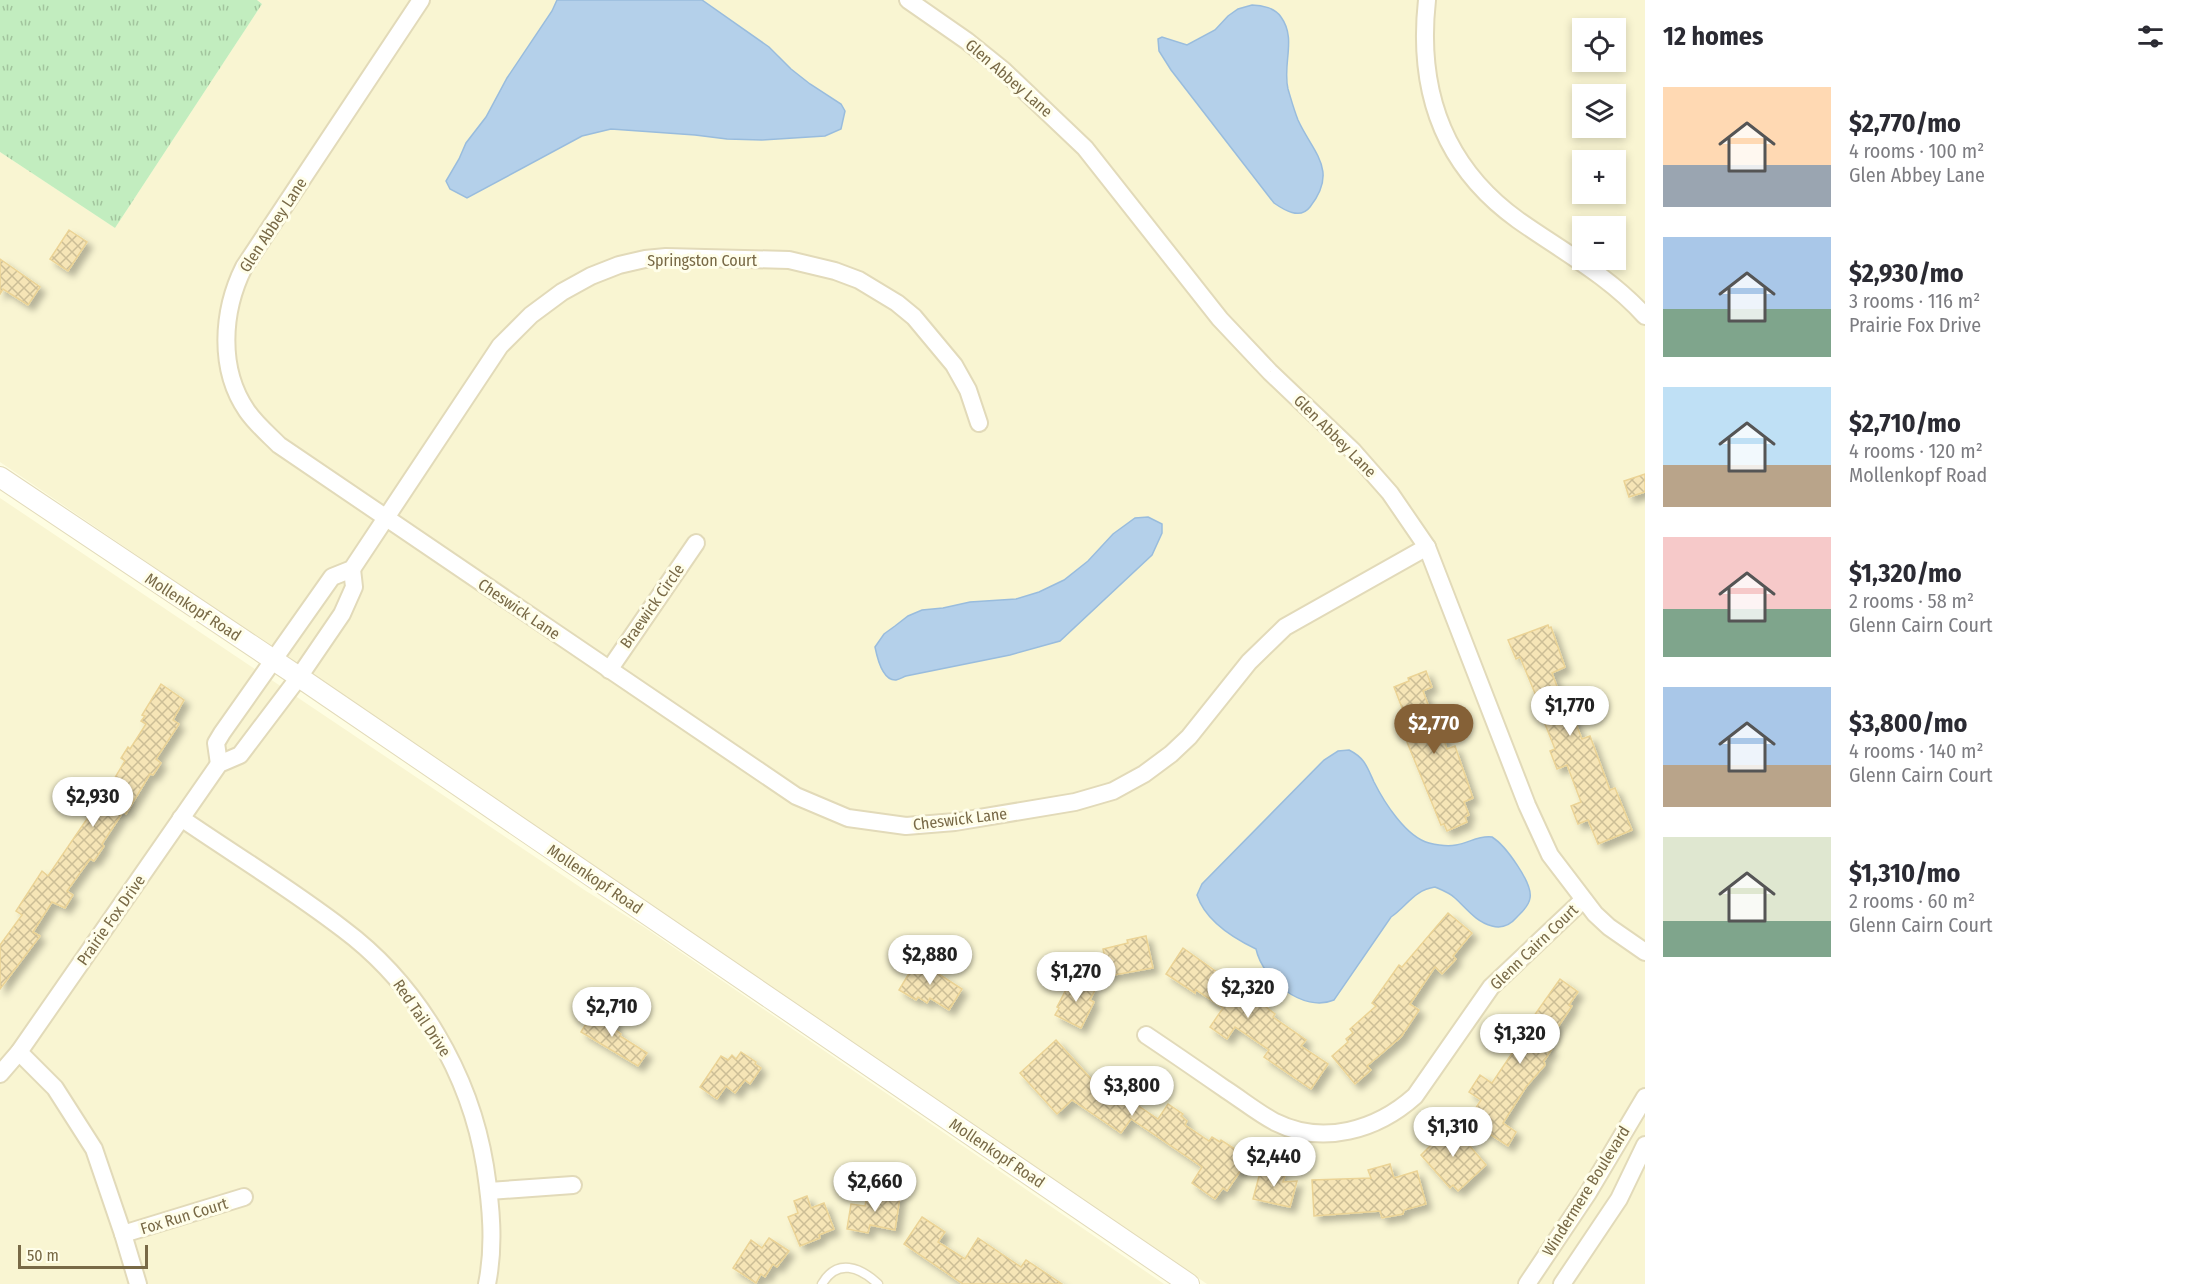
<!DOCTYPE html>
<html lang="en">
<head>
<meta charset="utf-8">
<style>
  :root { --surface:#fff; --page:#f2f2f3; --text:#2b2b33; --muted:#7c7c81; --accent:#856137 }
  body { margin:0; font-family:"Fira Sans Condensed",sans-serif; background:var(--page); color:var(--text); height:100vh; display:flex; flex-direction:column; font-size:22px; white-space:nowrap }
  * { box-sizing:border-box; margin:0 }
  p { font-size:20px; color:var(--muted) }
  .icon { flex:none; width:33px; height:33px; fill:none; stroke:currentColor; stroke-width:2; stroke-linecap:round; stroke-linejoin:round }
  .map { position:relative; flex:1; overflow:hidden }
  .side { display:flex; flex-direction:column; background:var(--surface); width:540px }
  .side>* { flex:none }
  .fabs { position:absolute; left:1572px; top:18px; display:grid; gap:12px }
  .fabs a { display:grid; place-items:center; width:54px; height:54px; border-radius:0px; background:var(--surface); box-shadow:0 3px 9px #0003; font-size:30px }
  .scale { position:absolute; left:18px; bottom:15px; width:130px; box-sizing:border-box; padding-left:6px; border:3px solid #786946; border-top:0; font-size:16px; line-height:21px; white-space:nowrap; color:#786946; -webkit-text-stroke:4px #fffeea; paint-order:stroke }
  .price { position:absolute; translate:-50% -51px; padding:0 14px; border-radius:21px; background:#fff; color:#222; font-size:20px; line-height:39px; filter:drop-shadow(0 2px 3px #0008) }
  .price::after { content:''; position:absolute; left:50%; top:36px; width:18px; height:14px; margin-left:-9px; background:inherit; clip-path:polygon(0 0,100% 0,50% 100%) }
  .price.active { background:var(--accent); color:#fff }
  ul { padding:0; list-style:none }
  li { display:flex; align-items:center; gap:18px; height:150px; padding:0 18px }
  li span { display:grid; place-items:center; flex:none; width:168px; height:120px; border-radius:0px; color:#555 }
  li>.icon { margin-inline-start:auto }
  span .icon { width:72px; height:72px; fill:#fffc; stroke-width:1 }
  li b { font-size:26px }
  h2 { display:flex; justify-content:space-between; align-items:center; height:72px; padding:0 18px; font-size:26px }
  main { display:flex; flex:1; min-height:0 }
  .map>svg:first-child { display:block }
  .residential { fill:#f9f5d2; fill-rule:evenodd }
  .grass { fill:url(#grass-tufts) }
  .water { fill:#b4d0ea; stroke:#99bcdd; stroke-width:1.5 }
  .building { fill:url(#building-cross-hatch); stroke:#ebd395; stroke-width:1.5; filter:url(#shadow) }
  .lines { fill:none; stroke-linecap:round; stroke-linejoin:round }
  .service-casing { stroke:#e2dab9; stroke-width:11 }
  .minor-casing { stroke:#e2dab9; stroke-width:20 }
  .tertiary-casing { stroke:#e2dab9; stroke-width:22 }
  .service { stroke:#fff; stroke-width:8 }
  .minor { stroke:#fff; stroke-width:16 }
  .tertiary { stroke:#fff; stroke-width:20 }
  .labels { text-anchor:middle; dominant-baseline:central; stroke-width:6; stroke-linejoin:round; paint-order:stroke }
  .street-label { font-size:16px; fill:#786946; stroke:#fffeea }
</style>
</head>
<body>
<main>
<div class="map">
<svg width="1645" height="1284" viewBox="0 0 1645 1284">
  <defs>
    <pattern id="grass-tufts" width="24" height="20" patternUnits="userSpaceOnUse" patternTransform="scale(1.5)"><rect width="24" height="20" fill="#c2edbf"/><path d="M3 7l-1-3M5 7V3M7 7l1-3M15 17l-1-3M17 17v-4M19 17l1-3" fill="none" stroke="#a2c49d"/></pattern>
    <pattern id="building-cross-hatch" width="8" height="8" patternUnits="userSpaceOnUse" patternTransform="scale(1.5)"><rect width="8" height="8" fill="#f6e5b6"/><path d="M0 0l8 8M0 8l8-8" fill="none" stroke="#ccbe96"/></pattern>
    <filter id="shadow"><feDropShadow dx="5.5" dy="5.5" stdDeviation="3" flood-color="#0004"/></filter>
  </defs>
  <rect width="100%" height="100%" fill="#fefde2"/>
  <g class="residential">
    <path d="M257,0H1645V1284H1207L0,462V152L115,228L262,4ZM1582,28H1616V62H1582ZM1582,94H1616V128H1582ZM1582,160H1616V194H1582ZM1582,226H1616V260H1582Z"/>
    <path d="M0,498L586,891L644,927L1164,1284H0Z"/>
  </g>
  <path class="grass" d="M0,0H257L262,4L115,228L0,152Z"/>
  <g class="water">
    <path d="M557,0H702L769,47L791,69L810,84L841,104L845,111L841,129L825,136L762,140L727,139L695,135L611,129L582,136L467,198L450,189L446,181L459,159L466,143L486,117L507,78L552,11Z"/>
    <path d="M1252,5C1262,5 1275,8 1281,17C1297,39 1282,64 1288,89C1291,99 1294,110 1298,120C1313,153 1339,170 1310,207C1300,220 1284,210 1274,203L1171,70L1159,51L1158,39L1162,37L1187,45L1215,30L1228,16L1238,9Z"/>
    <path d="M1148,517L1162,524V533L1152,555L1060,641L1010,655L906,676C903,677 900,679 896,680C882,681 877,657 875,647L884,634L895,626L908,616L922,610L943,608L970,602L1016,599L1039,592L1064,580L1088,561L1113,534L1135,518Z"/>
    <path d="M1349,750C1365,758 1367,767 1374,782C1384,802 1406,837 1429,843C1437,845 1447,847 1456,845C1469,843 1479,835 1492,837C1505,845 1533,883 1530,898C1529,906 1522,912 1517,917C1511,924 1502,929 1492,926C1476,922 1467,909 1455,898C1450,893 1442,890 1435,887C1414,890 1407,906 1391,917L1334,1000C1303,1013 1263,980 1256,949C1233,938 1205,920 1197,895L1202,884L1324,760L1338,751Z"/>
    <path d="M854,1163L867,1165L862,1193L849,1190Z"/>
  </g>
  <g class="building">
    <path d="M69,230L87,242L68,271L50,259Z"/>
    <path d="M0,259L40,287L28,305L3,289L0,294Z"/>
    <path d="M1645,474V492L1629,497L1624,481Z"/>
    <path d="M1548,625L1549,628L1551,627L1565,667L1552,673L1562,700L1566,698L1582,739L1590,736L1610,790L1615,788L1632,830L1598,844L1588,820L1578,824L1571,806L1581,802L1567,765L1557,769L1550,751L1555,749L1539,709L1541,708L1520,657L1516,659L1508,640Z"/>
    <path d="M1426,671L1432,687L1423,691L1436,726L1439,724L1447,749L1455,746L1473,798L1464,802L1469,815L1465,817L1467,822L1447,831L1444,824L1441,825L1407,742L1411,740L1409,735L1412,734L1394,687L1409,681L1408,678Z"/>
    <path d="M161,684L184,700L173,720L179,724L156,759L161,763L153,775L150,774L126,814L123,812L102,844L104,846L94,861L90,859L67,891L73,895L65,908L52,902L33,932L40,936L0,989V945L22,915L16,911L42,871L48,876L89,816L83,812L90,801L93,803L106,783L110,786L125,761L121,758L128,747L130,749L146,724L141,721L145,716L142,715Z"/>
    <path d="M1448,913L1472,933L1453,956L1456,959L1442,974L1435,967L1410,1004L1419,1010L1401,1037L1367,1066L1371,1070L1355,1084L1332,1056L1348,1042L1346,1039L1353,1033L1350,1029L1376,1006L1372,1003L1399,965L1402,967Z"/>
    <path d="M1146,936L1153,968L1109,976L1103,949L1128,943L1127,940Z"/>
    <path d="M1183,948L1248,994L1250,993L1257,998V1000L1275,1014L1273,1017L1306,1040L1301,1046L1328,1064L1311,1089L1264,1057L1269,1050L1235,1027L1227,1039L1210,1027L1223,1008L1196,990L1195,993L1166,974Z"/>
    <path d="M917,960L962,989L949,1010L930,998L927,1003L918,997L916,1000L899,990Z"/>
    <path d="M1072,978L1095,990L1090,1000L1094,1002L1081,1028L1055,1015L1059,1008L1057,1007Z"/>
    <path d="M1560,979L1578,992L1569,1005L1572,1006L1546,1045L1552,1049L1544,1061L1545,1065L1526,1087L1503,1123L1516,1132L1508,1146L1468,1120L1481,1100L1469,1092L1480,1075L1492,1083L1515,1049L1503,1041L1515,1024L1524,1030Z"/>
    <path d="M595,1009L617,1023L614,1029L621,1034L620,1036L647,1053L638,1066L581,1032Z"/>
    <path d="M1056,1040L1103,1092L1106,1088L1123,1099L1125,1097L1158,1119L1168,1104L1183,1114L1181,1116L1187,1121L1185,1125L1209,1141L1212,1137L1220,1142L1221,1140L1249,1158L1227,1191L1223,1188L1215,1199L1192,1183L1202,1167L1131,1119L1121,1133L1072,1100L1057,1114L1020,1073Z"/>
    <path d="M741,1052L756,1062L755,1064L761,1068L750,1084L745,1080L735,1093L726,1086L717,1099L700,1087L721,1056L728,1060L732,1055L736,1059Z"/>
    <path d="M1450,1123L1486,1165L1458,1191L1453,1185L1450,1188L1421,1155L1437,1139L1435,1136Z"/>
    <path d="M1390,1164L1394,1178L1417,1171L1426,1204L1404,1210L1403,1214L1382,1218L1380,1211L1314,1216L1312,1180L1371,1178L1368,1170Z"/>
    <path d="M1262,1165L1279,1170V1174L1285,1176L1283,1182L1297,1181L1290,1207L1253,1199Z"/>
    <path d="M868,1191L900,1197L895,1230L870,1225L868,1233L847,1229L851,1204L865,1206Z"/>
    <path d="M807,1196L811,1208L824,1203L834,1229L819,1235L820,1238L800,1246L788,1217L798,1213L794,1201Z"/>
    <path d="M922,1217L945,1232L938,1242L965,1259L978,1238L1021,1267L1026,1260L1062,1284H963L904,1244Z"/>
    <path d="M769,1238L789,1251L777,1267L773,1264L765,1277L761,1274L756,1283L733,1268L751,1240L762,1248Z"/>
  </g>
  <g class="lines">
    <defs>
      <path id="service" d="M822,1284C837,1258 860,1267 878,1284"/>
      <g id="minor">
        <path d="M421,0L244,267C222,311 218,369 247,411C256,424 268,434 279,445L796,796L848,818L906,826L955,822L1075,802L1113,791L1144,774L1171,754L1189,737L1249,662L1285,627L1427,547"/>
        <path d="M908,0L967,41L1003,70L1085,148L1220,319L1270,372L1353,451L1390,493L1427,547L1527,805L1550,855L1595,914L1609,927L1645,952"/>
        <path d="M1427,0C1417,90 1443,166 1518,220C1562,251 1609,276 1645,316"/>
        <path d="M609,670L696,543"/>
        <path d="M219,764L216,743L222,733L332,577L352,569L500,346L531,315L562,292L591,276L619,265L645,259L666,257L789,260L835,271L859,280L897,303L914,317L954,365L968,390L979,423"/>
        <path d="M181,818C235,855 291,889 343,929C418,985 470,1074 485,1166C491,1205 495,1245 487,1284"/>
        <path d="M1146,1035C1173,1053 1199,1071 1225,1089C1242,1100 1258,1113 1275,1122C1323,1146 1377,1130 1415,1096L1491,987L1583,900"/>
        <path d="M19,1052L55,1088L94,1149L123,1234L138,1284"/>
        <path d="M0,1074L19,1052L219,764L240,755L299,677L342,614L354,587L352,569"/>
        <path d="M489,1191L573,1185"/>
        <path d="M123,1234L244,1197"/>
        <path d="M1527,1284L1588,1193L1645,1097"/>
        <path d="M1562,1284L1619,1199L1645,1145"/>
      </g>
      <path id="tertiary" d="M0,477L299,677L1189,1284"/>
    </defs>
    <use href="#service" class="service-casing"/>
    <use href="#minor" class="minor-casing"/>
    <use href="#tertiary" class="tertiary-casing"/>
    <use href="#service" class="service"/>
    <use href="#minor" class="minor"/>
    <use href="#tertiary" class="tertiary"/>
  </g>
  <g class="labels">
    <g class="street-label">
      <text transform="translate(1009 78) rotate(41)">Glen Abbey Lane</text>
      <text transform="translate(273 225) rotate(-57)">Glen Abbey Lane</text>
      <text x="702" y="260">Springston Court</text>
      <text transform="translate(1335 436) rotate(45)">Glen Abbey Lane</text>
      <text transform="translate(652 606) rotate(-55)">Braewick Circle</text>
      <text transform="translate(193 607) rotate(33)">Mollenkopf Road</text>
      <text transform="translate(519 609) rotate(34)">Cheswick Lane</text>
      <text transform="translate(960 819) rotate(-7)">Cheswick Lane</text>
      <text transform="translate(595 879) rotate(34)">Mollenkopf Road</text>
      <text transform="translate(111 920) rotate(-55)">Prairie Fox Drive</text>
      <text transform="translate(1534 947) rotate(-44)">Glenn Cairn Court</text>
      <text transform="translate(422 1018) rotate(56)">Red Tail Drive</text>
      <text transform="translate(997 1153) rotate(34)">Mollenkopf Road</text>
      <text transform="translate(1586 1191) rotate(-58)">Windermere Boulevard</text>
      <text transform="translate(184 1216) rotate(-17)">Fox Run Court</text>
    </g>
  </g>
</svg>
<div class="fabs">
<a><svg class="icon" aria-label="locate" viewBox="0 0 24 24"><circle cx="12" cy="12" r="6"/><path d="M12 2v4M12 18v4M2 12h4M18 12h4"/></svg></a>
<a><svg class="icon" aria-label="layers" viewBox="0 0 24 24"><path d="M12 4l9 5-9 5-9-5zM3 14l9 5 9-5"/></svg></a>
<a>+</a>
<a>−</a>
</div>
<div class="scale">50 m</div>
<b class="price" style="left:1570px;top:737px">$1,770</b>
<b class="price active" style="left:1434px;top:755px">$2,770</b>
<b class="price" style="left:93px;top:828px">$2,930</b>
<b class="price" style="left:930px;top:986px">$2,880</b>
<b class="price" style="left:1076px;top:1003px">$1,270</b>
<b class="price" style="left:1248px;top:1019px">$2,320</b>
<b class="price" style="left:612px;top:1038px">$2,710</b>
<b class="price" style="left:1520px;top:1065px">$1,320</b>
<b class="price" style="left:1132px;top:1117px">$3,800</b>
<b class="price" style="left:1453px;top:1158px">$1,310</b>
<b class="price" style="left:1274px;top:1188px">$2,440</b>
<b class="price" style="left:875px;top:1213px">$2,660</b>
</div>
<section class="side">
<h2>12 homes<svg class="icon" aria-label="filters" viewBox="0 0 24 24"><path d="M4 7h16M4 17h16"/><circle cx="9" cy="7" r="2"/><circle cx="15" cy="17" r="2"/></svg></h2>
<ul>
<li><span style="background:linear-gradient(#ffd9b3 65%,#9aa5b1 0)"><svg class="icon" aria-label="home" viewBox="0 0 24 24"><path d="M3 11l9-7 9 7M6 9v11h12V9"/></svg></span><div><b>$2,770/mo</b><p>4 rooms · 100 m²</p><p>Glen Abbey Lane</p></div></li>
<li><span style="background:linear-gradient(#a9c7e8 60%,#7fa58c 0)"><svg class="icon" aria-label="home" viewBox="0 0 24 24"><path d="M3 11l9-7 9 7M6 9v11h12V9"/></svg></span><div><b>$2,930/mo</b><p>3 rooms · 116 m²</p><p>Prairie Fox Drive</p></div></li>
<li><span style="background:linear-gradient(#bfe0f5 65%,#b9a48a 0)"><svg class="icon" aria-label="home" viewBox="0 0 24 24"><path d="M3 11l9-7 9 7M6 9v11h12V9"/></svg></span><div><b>$2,710/mo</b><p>4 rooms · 120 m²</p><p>Mollenkopf Road</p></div></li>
<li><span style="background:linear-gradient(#f6c9c9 60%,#7fa58c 0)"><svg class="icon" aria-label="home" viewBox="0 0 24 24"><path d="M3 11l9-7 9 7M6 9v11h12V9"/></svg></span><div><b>$1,320/mo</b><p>2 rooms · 58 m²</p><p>Glenn Cairn Court</p></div></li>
<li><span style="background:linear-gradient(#a9c7e8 65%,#b9a48a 0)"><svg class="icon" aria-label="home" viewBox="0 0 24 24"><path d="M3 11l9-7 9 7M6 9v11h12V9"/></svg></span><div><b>$3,800/mo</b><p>4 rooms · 140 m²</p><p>Glenn Cairn Court</p></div></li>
<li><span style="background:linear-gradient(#dfe7d0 70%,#7fa58c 0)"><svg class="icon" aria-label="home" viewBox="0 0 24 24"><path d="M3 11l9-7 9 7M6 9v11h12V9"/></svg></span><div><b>$1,310/mo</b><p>2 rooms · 60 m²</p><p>Glenn Cairn Court</p></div></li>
</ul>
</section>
</main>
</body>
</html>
